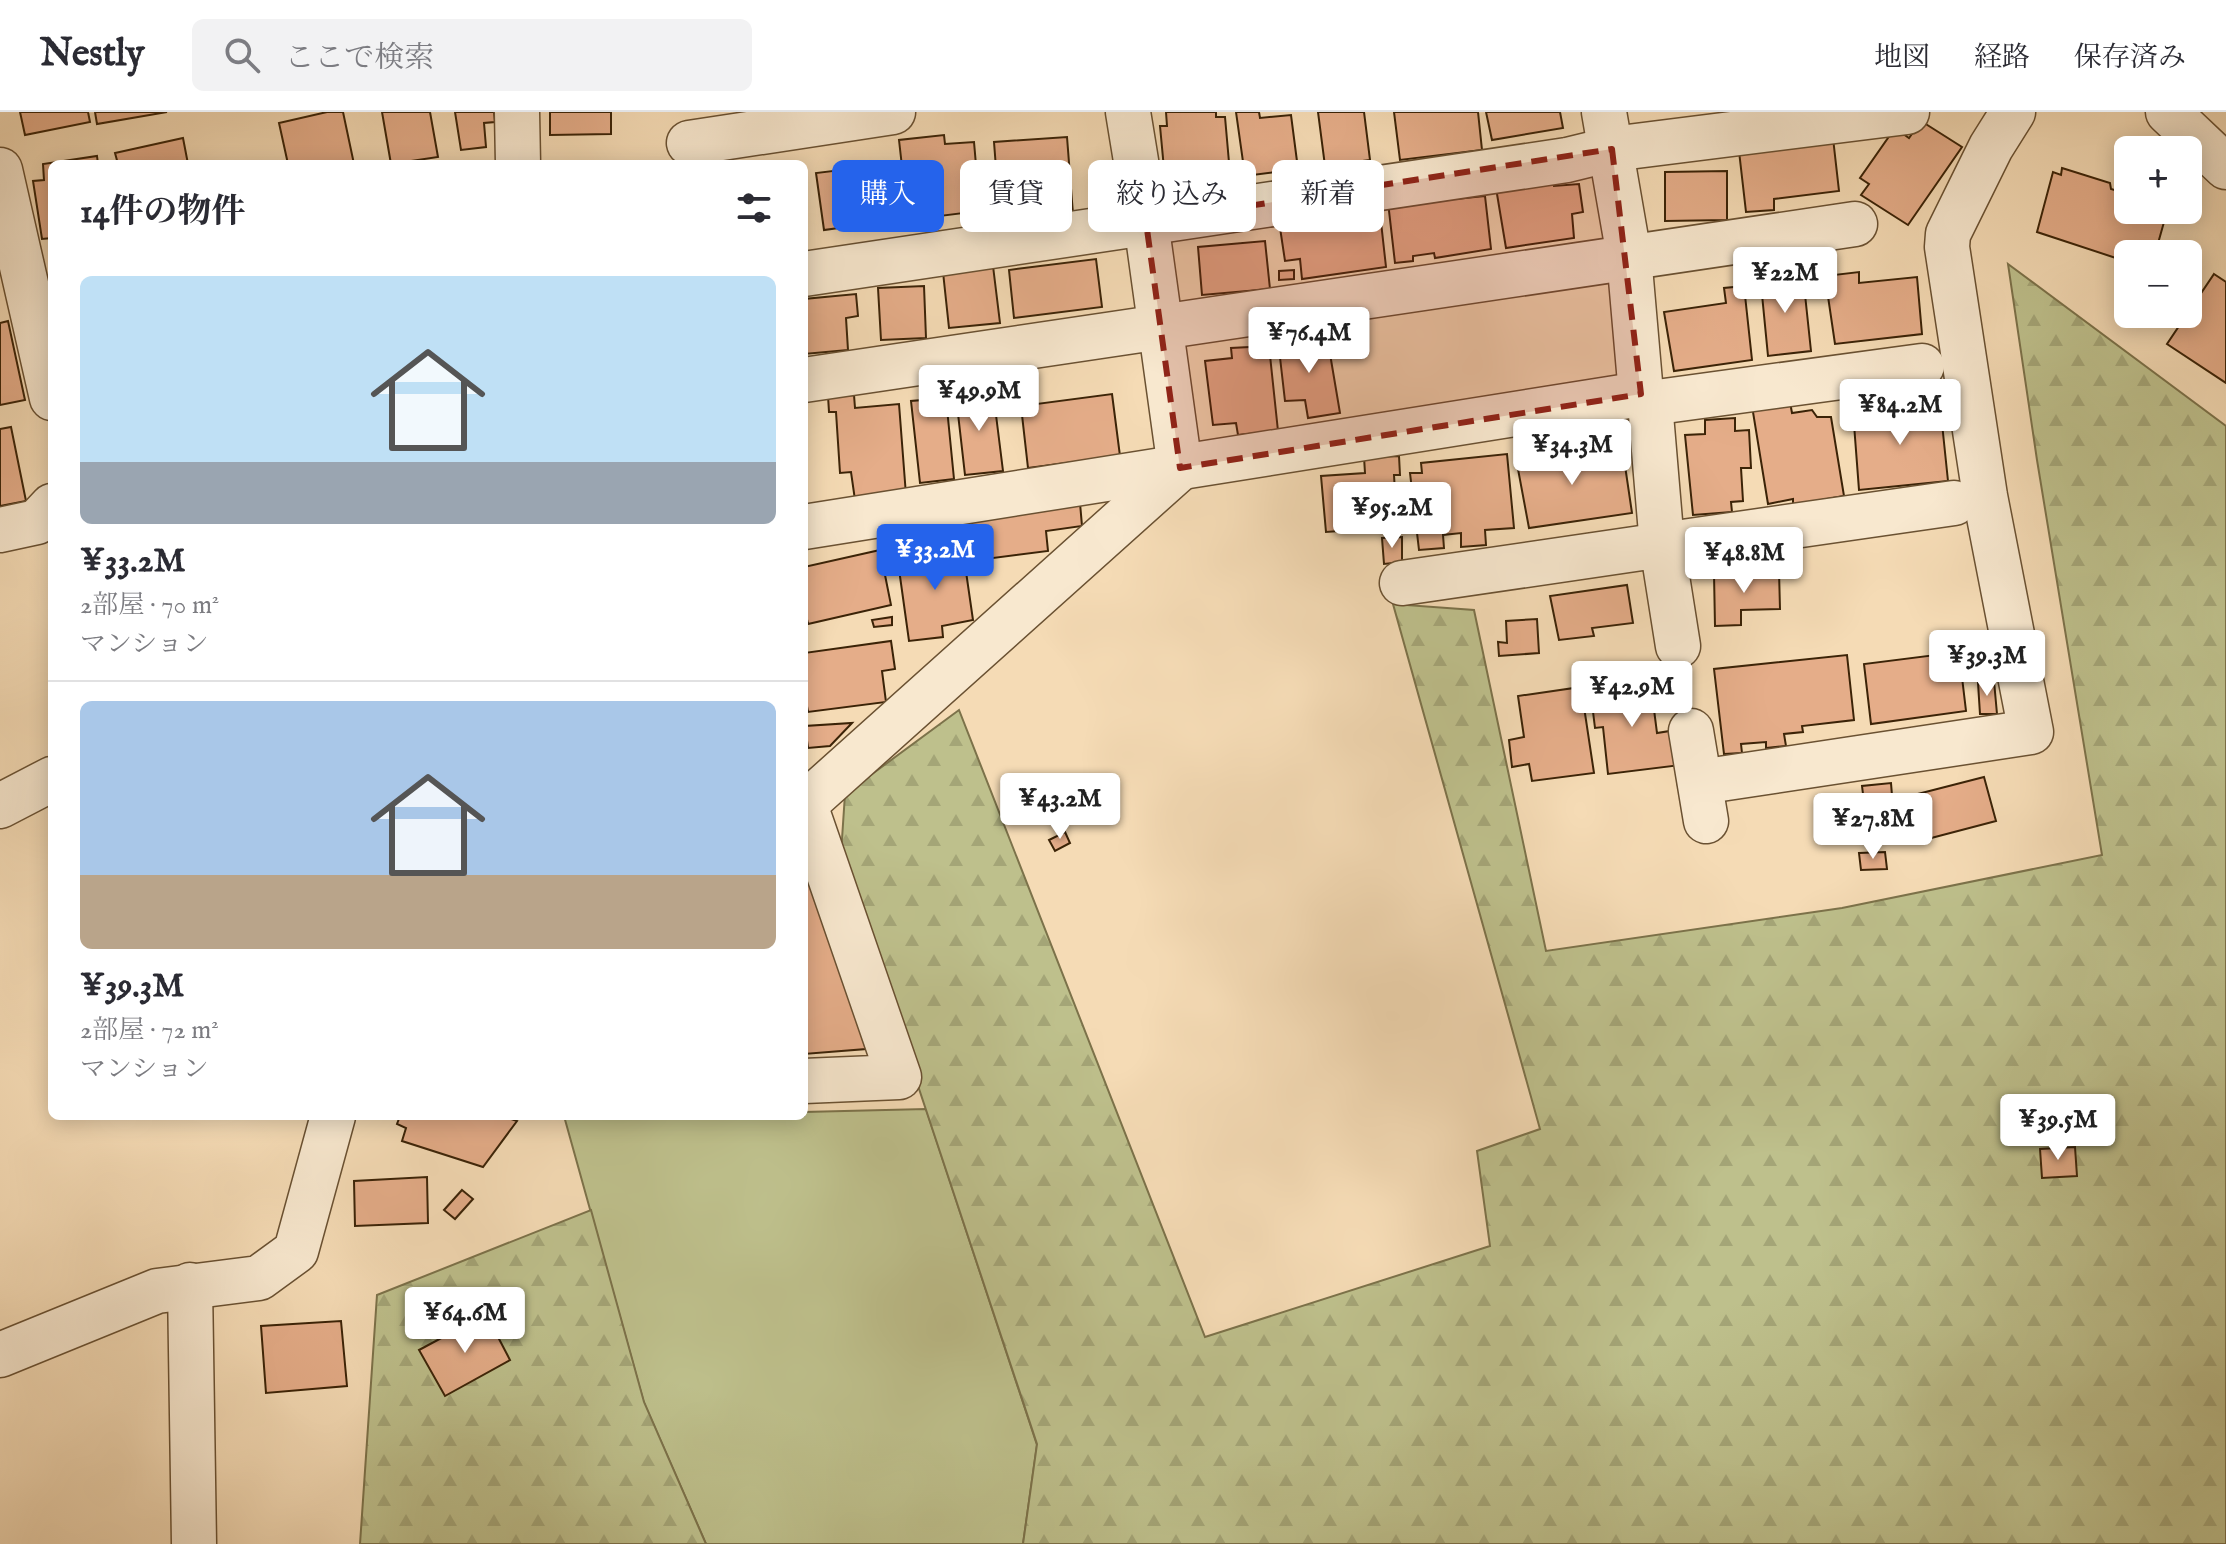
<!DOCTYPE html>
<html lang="ja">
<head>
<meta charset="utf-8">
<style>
  :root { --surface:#fff; --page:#f2f2f3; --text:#2b2b33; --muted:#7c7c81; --line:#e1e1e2; --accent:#2563eb }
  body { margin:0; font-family:"IM FELL English","Noto Serif JP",serif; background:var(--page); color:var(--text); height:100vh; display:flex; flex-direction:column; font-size:30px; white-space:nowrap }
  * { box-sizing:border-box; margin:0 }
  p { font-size:26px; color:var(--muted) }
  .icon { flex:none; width:44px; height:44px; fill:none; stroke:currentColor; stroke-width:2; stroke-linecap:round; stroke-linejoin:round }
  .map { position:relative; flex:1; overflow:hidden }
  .details { position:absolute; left:48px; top:48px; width:760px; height:960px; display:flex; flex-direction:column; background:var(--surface); border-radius:12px; box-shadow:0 4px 20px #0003 }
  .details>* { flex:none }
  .guide { position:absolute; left:832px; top:48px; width:760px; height:72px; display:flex; gap:16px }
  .controls { position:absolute; left:2114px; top:24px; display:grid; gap:16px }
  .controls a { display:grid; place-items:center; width:88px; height:88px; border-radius:12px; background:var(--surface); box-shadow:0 4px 20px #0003; font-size:40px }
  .price { position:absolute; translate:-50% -68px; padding:0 18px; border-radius:8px; background:#fff; color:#222; font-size:26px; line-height:52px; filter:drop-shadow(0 2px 4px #0008) }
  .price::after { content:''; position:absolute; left:50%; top:48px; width:24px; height:18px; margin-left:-12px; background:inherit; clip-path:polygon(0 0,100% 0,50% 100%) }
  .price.active { background:var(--accent); color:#fff }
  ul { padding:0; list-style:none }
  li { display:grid; align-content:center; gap:16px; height:424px; padding:0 32px }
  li+li { border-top:2px solid var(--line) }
  li span { display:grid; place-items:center; height:248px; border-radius:12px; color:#555 }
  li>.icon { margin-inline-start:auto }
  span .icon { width:144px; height:144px; fill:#fffc; stroke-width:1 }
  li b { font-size:34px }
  h2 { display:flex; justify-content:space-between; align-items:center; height:96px; padding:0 32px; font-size:34px }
  .tag { padding:0 28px; border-radius:12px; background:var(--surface); box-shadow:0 4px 20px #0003; font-size:28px; line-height:72px }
  .tag.active { background:var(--accent); color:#fff }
  header { display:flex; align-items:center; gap:48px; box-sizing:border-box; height:112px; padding:0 40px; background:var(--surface); border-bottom:2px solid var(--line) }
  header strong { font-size:38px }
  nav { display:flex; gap:44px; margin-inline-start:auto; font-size:28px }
  .search { width:560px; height:72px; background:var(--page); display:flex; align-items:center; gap:20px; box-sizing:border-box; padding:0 28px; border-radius:12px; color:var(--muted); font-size:30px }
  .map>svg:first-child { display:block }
  .grass { fill:#bec08c; stroke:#7c724a; stroke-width:2 }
  .forest { fill:url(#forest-firs); stroke:#7c724a; stroke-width:2 }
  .building { fill:#e5ad89; stroke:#3b2307; stroke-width:2 }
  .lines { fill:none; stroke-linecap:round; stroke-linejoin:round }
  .minor-casing { stroke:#6a5132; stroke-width:47 }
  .minor { stroke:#f8e8cf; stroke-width:44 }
  .marked { fill:#8f2418; fill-opacity:0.2; stroke:#8f2418; stroke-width:6; stroke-dasharray:16 10; stroke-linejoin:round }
</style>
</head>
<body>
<header>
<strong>Nestly</strong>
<div class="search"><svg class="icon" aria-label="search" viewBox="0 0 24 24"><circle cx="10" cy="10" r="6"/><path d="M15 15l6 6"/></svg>ここで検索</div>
<nav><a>地図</a><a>経路</a><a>保存済み</a></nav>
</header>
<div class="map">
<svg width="2226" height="1432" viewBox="0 0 2226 1432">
  <defs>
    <pattern id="forest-firs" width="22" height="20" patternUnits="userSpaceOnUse" patternTransform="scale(2)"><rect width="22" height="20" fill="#bec08c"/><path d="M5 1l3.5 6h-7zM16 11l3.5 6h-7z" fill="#a4a577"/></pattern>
  </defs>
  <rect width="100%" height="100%" fill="#f5dbb5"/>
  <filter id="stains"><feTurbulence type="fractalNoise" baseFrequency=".0025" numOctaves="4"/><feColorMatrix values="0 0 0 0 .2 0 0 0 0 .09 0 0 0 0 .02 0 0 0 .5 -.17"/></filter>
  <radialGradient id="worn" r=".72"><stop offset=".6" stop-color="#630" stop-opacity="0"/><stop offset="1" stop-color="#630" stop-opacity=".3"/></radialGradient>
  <path class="grass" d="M926,997L1037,1333L1023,1432H706L644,1291L564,1004H804V1000Z"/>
  <g class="forest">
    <path d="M2008,152L2226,314V1432H1023L1037,1332L841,742L845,682L959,598L1205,1225L1490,1134L1477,1039L1540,1017L1393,492L1474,498L1546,839L1842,796L2102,743L2037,348Z"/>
    <path d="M591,1098L644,1290L706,1432H360L377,1183Z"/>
  </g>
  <g class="building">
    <path d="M20,0H88L90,10L25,23Z"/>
    <path d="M95,0H167L97,12Z"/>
    <path d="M327,0H343L354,52H288L279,11Z"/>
    <path d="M382,0H430L438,45L391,52Z"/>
    <path d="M455,0H494L495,10L484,11L486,35L461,38Z"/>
    <path d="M550,0H611V22L550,23Z"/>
    <path d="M1166,0H1216V5H1225L1231,73L1166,78L1160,14H1167Z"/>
    <path d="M1236,0H1259L1260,6L1291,3L1298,57L1245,64Z"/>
    <path d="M1318,0H1364L1370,48L1325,54Z"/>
    <path d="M1394,0H1478L1482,38L1400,48Z"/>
    <path d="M1486,0H1560L1563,16L1492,28Z"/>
    <path d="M1921,9L1962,35L1908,113L1861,83L1869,72L1860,66L1895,16L1909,26Z"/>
    <path d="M944,23L945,32L974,30L980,99L908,108L899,28Z"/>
    <path d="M1067,25L1073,102L1000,108L994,30Z"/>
    <path d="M183,26L188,52H118L115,41Z"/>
    <path d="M1833,26L1839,79L1774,87V98L1746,100L1739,39Z"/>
    <path d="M97,44L98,52H52V126L42,127L33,69L44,68L43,52Z"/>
    <path d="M882,53L889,109L824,118L816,61Z"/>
    <path d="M2062,56L2110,71L2111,77L2128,82V98H2150L2166,103L2155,142H2128V150L2037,120L2053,60L2061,63Z"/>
    <path d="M1727,59V108L1665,109V60Z"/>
    <path d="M1553,68L1554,74L1579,72L1583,100L1572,102L1574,126L1506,136L1496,76Z"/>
    <path d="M1455,81L1456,87L1485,84L1491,137L1435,146L1434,141L1413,144V149L1395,151L1388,90Z"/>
    <path d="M1379,92L1386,155L1302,167L1300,147L1285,149L1279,109Z"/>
    <path d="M1265,129L1270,177L1202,183L1198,135Z"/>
    <path d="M1096,147L1102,195L1014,206L1009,158Z"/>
    <path d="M993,154L1000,211L949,216L943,160Z"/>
    <path d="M1294,158V167L1279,168V159Z"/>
    <path d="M1786,159L1787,175L1804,173L1811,239L1768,244L1760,162Z"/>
    <path d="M1859,160V171L1917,165L1922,222L1835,232L1825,164Z"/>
    <path d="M2214,162L2226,170V271L2167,232Z"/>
    <path d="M924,174L926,226L881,228L878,176Z"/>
    <path d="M1744,174L1752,248L1674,259L1664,200L1726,191L1724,176Z"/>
    <path d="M856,182L858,204L846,206L848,238L804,242V187Z"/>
    <path d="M8,209L25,288L0,293V211Z"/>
    <path d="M1327,224L1340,301L1308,306L1305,288L1285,289L1278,228Z"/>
    <path d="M1269,234L1278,319L1238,323L1236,311L1213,313L1205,249L1232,246L1231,236Z"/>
    <path d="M993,279L1003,359L965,363L956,284Z"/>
    <path d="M1112,282L1120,344L1028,356L1021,294Z"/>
    <path d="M854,283L855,296L899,292L906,383L855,388L851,360L840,361L836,300H829L828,284Z"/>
    <path d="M946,286L954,367L920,371L911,289Z"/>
    <path d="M1790,290L1792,301L1812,298L1817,305H1831L1844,384L1793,393V387L1768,392L1752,294Z"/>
    <path d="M1940,292L1948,369L1859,378L1853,299Z"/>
    <path d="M1735,306V319L1749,318L1751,356H1741L1743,389L1731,390L1732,400L1693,403L1685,323L1705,322V308Z"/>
    <path d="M11,315L26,389L0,394V317Z"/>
    <path d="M1558,337L1559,350L1623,340L1632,401L1529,416L1515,341Z"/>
    <path d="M1507,342L1514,416L1485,418L1486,433L1461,435V421L1443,423L1444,436L1419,438L1410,361H1422L1421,351Z"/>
    <path d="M1399,344L1400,363H1394L1397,415L1326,420L1321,364L1365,361L1364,345Z"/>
    <path d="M1080,391L1082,414L1046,419L1048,439L978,448L971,407Z"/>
    <path d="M1402,425V450L1384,452L1382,426Z"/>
    <path d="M962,432L973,508L942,514L943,525L909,529L898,450L934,445L933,434Z"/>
    <path d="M880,438L891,493L808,512L804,493V455Z"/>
    <path d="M1779,459L1780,497L1741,498V513L1715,514L1714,462Z"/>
    <path d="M1627,473L1633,511L1592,516L1594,524L1559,528L1550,484Z"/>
    <path d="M892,505V513L874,515L872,508Z"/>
    <path d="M1537,507L1539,541L1499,544L1498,530L1507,531L1506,509Z"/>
    <path d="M891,529L895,557L882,559L886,590L808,600L804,577V541Z"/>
    <path d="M1959,540L1966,599L1871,612L1864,552Z"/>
    <path d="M1847,543L1854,608L1802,614L1803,620L1784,622L1786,634L1766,636V630L1741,632L1742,641L1724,642L1714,557Z"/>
    <path d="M1606,566L1607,578L1651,574L1657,621L1676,618L1681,653L1608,662L1603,615L1595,616L1589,567Z"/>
    <path d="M1994,569L1997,602H1980L1978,571Z"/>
    <path d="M1581,575L1594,661L1532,669L1529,652L1512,655L1509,628L1524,625L1518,584Z"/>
    <path d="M852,611L830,634L808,636L805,614Z"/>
    <path d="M1984,665L1996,709L1916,730L1906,685Z"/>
    <path d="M1891,671L1893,696L1848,698V683L1863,682L1862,674Z"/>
    <path d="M1854,707H1880L1881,727L1855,728Z"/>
    <path d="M1065,720L1070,731L1055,739L1049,728Z"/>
    <path d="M1885,740L1887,757L1861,758L1859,741Z"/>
    <path d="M804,743L866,937L804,942Z"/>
    <path d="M400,1004H502L517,1009L483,1055L402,1029L406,1016L397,1012Z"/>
    <path d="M2075,1035L2077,1064L2042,1066L2040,1037Z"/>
    <path d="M427,1065L428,1111L355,1114L354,1069Z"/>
    <path d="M462,1078L473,1087L455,1107L444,1098Z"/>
    <path d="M486,1202L510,1248L445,1284L419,1238Z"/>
    <path d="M341,1209L347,1274L266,1281L261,1214Z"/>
  </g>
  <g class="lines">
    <defs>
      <g id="minor">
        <path d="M517,0L518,52"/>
        <path d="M1604,0L1629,144L1641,282L1650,291L1662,433L1954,391"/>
        <path d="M2168,0L2226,55"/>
        <path d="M689,31L893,0"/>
        <path d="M0,58L52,286"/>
        <path d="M804,162L1567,48L1612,37L1907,0"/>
        <path d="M804,268L1855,112"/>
        <path d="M1650,291L1922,254"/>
        <path d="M804,415L1641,282"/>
        <path d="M0,418L37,410L52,394"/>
        <path d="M1402,471L1662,433L1678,534"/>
        <path d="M1691,619L1706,709"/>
        <path d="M1700,670L2031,620L1985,384L1947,135L1948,122L1991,35L2013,0"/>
        <path d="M804,690L899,965L804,969"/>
        <path d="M805,692L1180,356L1146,110L1128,0"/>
        <path d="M0,694L52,667"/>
        <path d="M190,1173L194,1432"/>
        <path d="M0,1243L157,1179L259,1166L296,1139L333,1004"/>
      </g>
    </defs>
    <use href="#minor" class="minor-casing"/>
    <use href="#minor" class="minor"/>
  </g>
  <path class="marked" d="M1612,37L1641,282L1180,356L1146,110Z"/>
  <rect width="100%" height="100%" filter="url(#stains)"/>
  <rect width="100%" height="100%" fill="url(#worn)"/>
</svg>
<div class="controls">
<a>+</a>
<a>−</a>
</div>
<b class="price" style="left:1785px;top:203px">¥22M</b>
<b class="price" style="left:1309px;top:263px">¥76.4M</b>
<b class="price" style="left:979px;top:321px">¥49.9M</b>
<b class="price" style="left:1900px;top:335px">¥84.2M</b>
<b class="price" style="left:1572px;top:375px">¥34.3M</b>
<b class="price" style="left:1392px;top:438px">¥95.2M</b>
<b class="price active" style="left:935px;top:480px">¥33.2M</b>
<b class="price" style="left:1744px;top:483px">¥48.8M</b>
<b class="price" style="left:1987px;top:586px">¥39.3M</b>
<b class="price" style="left:1632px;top:617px">¥42.9M</b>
<b class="price" style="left:1060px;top:729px">¥43.2M</b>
<b class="price" style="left:1873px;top:749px">¥27.8M</b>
<b class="price" style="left:2058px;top:1050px">¥39.5M</b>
<b class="price" style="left:465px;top:1243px">¥64.6M</b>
<div class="guide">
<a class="tag active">購入</a>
<a class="tag">賃貸</a>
<a class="tag">絞り込み</a>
<a class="tag">新着</a>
</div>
<section class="details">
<h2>14件の物件<svg class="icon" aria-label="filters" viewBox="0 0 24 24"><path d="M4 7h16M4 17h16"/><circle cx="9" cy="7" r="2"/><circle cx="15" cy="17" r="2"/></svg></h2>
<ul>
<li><span style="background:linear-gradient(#bfe0f5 75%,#9aa5b1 0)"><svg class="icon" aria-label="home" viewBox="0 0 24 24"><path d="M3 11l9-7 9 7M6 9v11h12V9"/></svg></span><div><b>¥33.2M</b><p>2部屋 · 70 m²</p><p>マンション</p></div></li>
<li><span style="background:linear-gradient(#a9c7e8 70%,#b9a48a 0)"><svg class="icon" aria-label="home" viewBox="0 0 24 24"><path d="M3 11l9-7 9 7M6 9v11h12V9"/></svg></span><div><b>¥39.3M</b><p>2部屋 · 72 m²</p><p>マンション</p></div></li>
</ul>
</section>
</div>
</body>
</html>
